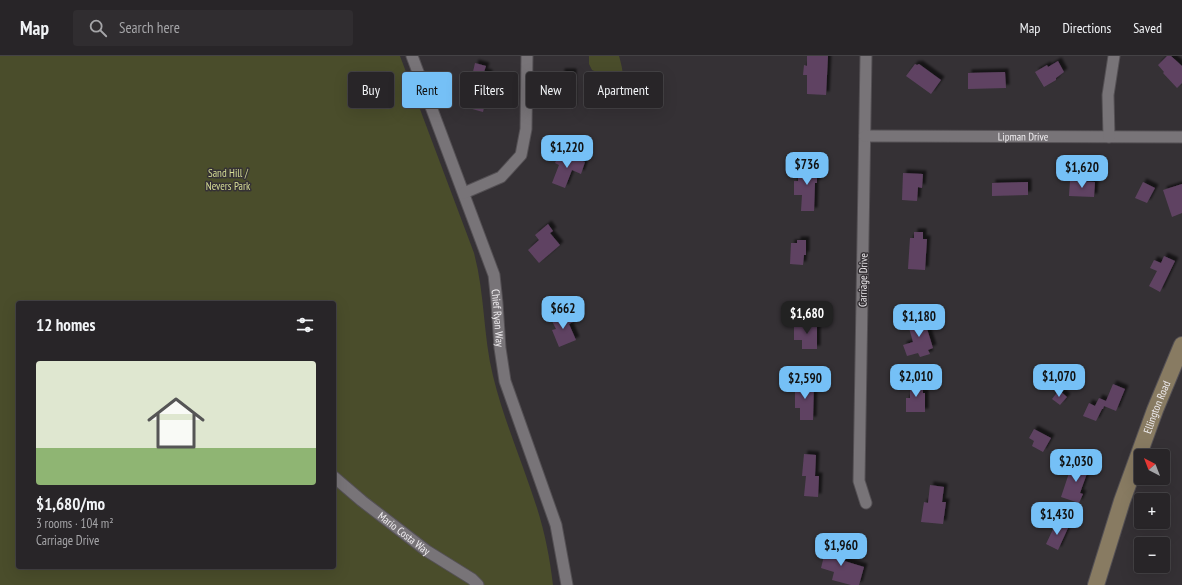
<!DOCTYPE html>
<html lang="en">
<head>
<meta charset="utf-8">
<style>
  :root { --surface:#282528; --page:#302d30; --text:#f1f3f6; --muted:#a5a5a8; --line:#444245; --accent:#75c0f6 }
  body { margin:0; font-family:"PT Sans Narrow",sans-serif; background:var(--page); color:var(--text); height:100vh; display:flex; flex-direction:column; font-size:15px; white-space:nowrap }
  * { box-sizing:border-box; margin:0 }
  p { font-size:13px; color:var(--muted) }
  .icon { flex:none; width:22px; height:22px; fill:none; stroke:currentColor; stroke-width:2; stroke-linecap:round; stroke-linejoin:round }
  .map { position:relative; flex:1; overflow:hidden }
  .sheet { position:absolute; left:16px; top:245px; width:320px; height:268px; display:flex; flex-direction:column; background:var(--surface); border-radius:4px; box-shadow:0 4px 16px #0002,0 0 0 1px var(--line) }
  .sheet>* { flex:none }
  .banner { position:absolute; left:348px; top:16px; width:380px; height:36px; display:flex; gap:8px }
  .needle { width:26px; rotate:318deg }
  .controls { position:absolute; left:1134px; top:393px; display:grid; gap:8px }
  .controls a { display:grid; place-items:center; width:36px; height:36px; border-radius:4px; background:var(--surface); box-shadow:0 4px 16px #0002,0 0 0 1px var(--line); font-size:20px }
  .price { position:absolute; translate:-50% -34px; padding:0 9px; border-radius:8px; background:var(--accent); color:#111; font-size:13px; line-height:26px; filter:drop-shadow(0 1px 2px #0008) }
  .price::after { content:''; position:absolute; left:50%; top:24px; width:12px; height:9px; margin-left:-6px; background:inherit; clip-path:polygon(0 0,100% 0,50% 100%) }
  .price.current { background:#222; color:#fff }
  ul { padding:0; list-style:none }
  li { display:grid; align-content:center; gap:8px; height:212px; padding:0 20px }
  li+li { border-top:1px solid var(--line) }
  li span { display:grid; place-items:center; height:124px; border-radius:4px; color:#555 }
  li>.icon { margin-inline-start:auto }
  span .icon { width:72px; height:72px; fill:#fffc; stroke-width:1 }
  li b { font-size:17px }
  h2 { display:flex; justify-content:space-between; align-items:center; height:48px; padding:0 20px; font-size:17px }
  .pill { padding:0 14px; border-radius:4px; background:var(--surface); box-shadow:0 4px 16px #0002,0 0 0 1px var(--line); font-size:14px; line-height:36px }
  .pill.current { background:var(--accent); color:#111 }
  header { display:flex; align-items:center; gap:24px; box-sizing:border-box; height:56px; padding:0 20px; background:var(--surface); border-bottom:1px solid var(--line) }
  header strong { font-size:19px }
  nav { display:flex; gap:22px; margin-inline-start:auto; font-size:14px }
  .search { width:280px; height:36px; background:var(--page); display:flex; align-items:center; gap:10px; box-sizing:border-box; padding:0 14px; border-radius:4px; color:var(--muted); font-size:15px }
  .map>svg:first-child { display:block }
  .green { fill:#4a4d2b; fill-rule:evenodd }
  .building { fill:#5f4362; filter:url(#shadow) }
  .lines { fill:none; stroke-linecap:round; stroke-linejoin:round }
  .street-casing { stroke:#545054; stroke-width:13 }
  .secondary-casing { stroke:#545054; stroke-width:18 }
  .street { stroke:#787478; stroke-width:11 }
  .secondary { stroke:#887b62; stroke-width:16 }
  .labels { text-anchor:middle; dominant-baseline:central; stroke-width:3; stroke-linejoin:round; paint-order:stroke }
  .street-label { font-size:11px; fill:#f0edf0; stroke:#353135 }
  .park-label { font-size:11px; fill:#d5dc95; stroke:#353135 }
</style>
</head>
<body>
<header>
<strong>Map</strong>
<div class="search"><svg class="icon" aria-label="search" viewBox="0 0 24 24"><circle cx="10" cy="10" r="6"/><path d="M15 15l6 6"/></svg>Search here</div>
<nav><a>Map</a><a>Directions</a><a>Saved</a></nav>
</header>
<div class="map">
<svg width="1182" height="529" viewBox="0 0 1182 529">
  <defs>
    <filter id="shadow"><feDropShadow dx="3.5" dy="-3.5" stdDeviation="1" flood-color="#0009"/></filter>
  </defs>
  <rect width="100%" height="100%" fill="#353135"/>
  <g class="green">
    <path d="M0,0H400L474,197C485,238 483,279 493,320C504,365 523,408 537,452C545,477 550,503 553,529H0ZM18,247H334V511H18Z"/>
    <path d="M589,0H619C622,11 627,27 616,34H614L608,24L603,19L592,14L589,8Z"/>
  </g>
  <g class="building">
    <path d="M807,0H828L826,39L807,38V19H803L804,9L807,10Z"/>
    <path d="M1167,0H1171L1182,10V27L1177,32L1163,17L1164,16L1158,9Z"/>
    <path d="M1058,5L1064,16L1056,22V24L1044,31L1035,16L1047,9L1048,11Z"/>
    <path d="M475,7L486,10L484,16L489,17L488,24L490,25L483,56L465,51Z"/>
    <path d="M915,8L917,9L919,8L941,24L931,38L906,20Z"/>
    <path d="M561,16H573V53H559V32H561Z"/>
    <path d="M1005,16L1006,32L968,33V17Z"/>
    <path d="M560,96L585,106L581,118L572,114L565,132L552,127L559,109L555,107Z"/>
    <path d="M798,109H817V127H815L814,155H801L802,139H794V125H798Z"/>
    <path d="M903,117L923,118L922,132L918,131L917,145L902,144Z"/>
    <path d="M1070,125L1095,126L1094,141L1069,140Z"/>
    <path d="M1028,126V139L992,140V127Z"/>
    <path d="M1143,126L1155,132L1147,147L1135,142Z"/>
    <path d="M1182,128V157L1172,161L1163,134Z"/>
    <path d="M548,168L553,175L550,177L560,189L539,207L528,194L539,184L535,179Z"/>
    <path d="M914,176H923V183H927L925,214L908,213L910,182H914Z"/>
    <path d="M797,184H806V199H804L803,209L790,208L791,187H797Z"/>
    <path d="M1164,200L1175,205L1160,236L1149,230L1157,215L1150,212L1154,204L1161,207Z"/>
    <path d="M568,256L573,266L569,268L576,284L559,291L552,274L556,273L551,263Z"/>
    <path d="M923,260L933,292L928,294L930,298L920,301L918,297L907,300L903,289L913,286L907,265Z"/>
    <path d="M802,265L817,266V293H802V284H794V271H802Z"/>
    <path d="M910,325H923V337H925V356H906V342H910Z"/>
    <path d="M814,327L813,364H800V352H795V328Z"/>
    <path d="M1113,328L1125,333L1116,355L1104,350L1103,353H1102L1096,365L1083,360L1089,347L1095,350L1099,342L1106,345Z"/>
    <path d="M1059,334L1067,341L1060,349L1052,343Z"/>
    <path d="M1034,373L1051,382L1043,396L1032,390L1034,385L1029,382Z"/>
    <path d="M804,398L816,399L815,420H819L818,441L804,440L806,420H802Z"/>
    <path d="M1078,405L1090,409L1080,437L1083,438L1079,447L1061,441L1069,417L1073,418Z"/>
    <path d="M930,429L944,431L942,446H946L943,468L921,466L924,446L928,447Z"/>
    <path d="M1056,467L1068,472L1058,494L1046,488Z"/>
    <path d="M827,488L842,493L838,503L864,511L859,529H851L832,524L834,516L821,512Z"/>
  </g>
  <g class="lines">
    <defs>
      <g id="street">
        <path id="s1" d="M412,0L494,219L497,247L500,292L505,325L556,469L567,529"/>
        <path d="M866,0L859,425L866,447"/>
        <path id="s2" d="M865,80L1182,81"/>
        <path d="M1109,81L1108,39L1114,0"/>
        <path d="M464,137L501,121L521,99L526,73L527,0"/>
        <path id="s3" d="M334,421L362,445L427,495L472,523L478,529"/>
      </g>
      <g id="secondary">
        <path id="s4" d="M1096,529L1122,445L1155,354L1182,289"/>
      </g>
    </defs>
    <use href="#street" class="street-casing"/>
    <use href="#secondary" class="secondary-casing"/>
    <use href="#street" class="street"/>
    <use href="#secondary" class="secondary"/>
  </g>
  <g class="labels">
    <g class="street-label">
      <text stroke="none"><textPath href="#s2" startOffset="158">Lipman Drive</textPath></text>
      <text transform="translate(863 224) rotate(-89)">Carriage Drive</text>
      <text stroke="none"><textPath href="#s1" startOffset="277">Chief Ryan Way</textPath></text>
      <text stroke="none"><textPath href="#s4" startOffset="188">Ellington Road</textPath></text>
      <text stroke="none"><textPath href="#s3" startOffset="90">Mario Costa Way</textPath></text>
    </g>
    <g class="park-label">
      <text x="228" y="117">Sand Hill /<tspan x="228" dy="13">Nevers Park</tspan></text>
    </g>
  </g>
</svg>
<div class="controls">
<a><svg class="needle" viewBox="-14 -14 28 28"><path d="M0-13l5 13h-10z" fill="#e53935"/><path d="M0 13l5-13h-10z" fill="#a5a5a8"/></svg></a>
<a>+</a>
<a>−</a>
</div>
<b class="price" style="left:567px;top:113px">$1,220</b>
<b class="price" style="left:807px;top:130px">$736</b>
<b class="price" style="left:1082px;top:133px">$1,620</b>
<b class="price" style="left:563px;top:274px">$662</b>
<b class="price current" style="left:807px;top:279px">$1,680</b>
<b class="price" style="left:919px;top:282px">$1,180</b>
<b class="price" style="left:916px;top:342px">$2,010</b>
<b class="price" style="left:1059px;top:342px">$1,070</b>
<b class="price" style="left:805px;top:344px">$2,590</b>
<b class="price" style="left:1076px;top:427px">$2,030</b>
<b class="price" style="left:1057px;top:480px">$1,430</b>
<b class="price" style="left:841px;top:511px">$1,960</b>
<div class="banner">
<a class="pill">Buy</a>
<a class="pill current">Rent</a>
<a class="pill">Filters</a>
<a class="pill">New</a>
<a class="pill">Apartment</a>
</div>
<section class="sheet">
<h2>12 homes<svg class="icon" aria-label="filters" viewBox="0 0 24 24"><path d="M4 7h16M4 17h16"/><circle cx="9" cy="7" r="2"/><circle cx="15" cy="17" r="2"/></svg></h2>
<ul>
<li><span style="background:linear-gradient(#dfe7d0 70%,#8fb573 0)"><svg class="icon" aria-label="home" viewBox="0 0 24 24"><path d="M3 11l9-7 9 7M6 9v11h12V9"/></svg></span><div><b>$1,680/mo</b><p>3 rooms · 104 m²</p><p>Carriage Drive</p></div></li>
</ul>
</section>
</div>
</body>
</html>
